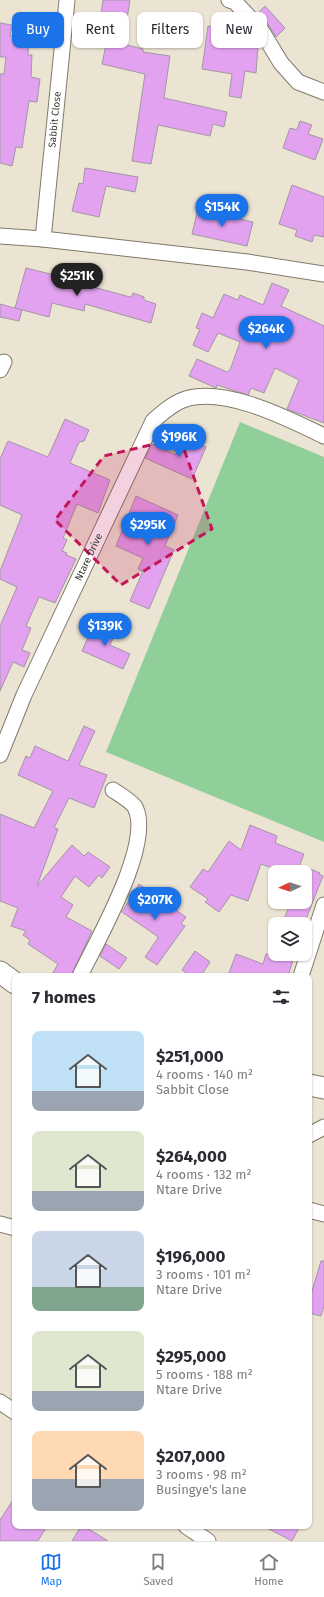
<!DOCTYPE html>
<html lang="en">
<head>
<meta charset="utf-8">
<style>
  :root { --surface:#fff; --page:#f7f7f7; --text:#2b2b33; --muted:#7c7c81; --line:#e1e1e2; --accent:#1a73e8 }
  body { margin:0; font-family:"Fira Sans",sans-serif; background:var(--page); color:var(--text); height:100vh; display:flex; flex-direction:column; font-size:15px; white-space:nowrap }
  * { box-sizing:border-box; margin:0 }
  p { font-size:13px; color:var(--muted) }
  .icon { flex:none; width:22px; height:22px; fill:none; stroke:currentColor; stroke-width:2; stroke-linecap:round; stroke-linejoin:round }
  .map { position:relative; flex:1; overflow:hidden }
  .sheet { position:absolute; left:12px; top:973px; width:300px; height:556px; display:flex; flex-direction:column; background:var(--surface); border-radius:8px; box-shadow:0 1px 3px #0004 }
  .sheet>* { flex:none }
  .top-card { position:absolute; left:12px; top:12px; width:300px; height:36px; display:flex; gap:8px }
  .needle { width:26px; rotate:266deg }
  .controls { position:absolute; left:268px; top:865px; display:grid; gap:8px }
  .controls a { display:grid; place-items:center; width:44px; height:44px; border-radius:8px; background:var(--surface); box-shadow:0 1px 3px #0004; font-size:20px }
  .price { position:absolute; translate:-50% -34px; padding:0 9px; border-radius:14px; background:var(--accent); color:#fff; font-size:13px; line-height:26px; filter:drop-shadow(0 1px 2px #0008) }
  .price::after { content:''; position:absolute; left:50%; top:24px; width:12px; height:9px; margin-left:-6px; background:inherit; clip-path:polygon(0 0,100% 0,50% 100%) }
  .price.current { background:#222; color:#fff }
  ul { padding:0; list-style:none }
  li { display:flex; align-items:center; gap:12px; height:100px; padding:0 20px }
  li span { display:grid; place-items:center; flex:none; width:112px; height:80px; border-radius:8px; color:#555 }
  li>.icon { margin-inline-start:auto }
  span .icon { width:48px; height:48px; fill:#fffc; stroke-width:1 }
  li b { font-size:17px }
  h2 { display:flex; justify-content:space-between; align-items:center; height:48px; padding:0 20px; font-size:17px }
  .tag { padding:0 14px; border-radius:8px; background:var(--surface); box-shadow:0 1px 3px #0004; font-size:14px; line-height:36px }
  .tag.current { background:var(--accent); color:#fff }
  .dock { display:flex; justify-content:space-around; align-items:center; height:56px; border-top:1px solid var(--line); background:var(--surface); font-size:11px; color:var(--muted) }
  .dock a { display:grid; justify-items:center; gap:2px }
  .dock .current { color:var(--accent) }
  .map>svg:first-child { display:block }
  .grass { fill:#91cf9a }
  .building { fill:#e3a2f0; stroke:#a296a4 }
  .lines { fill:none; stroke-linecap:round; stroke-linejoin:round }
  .street-casing { stroke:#80796a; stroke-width:17 }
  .secondary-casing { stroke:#80796a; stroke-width:23 }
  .street { stroke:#fff; stroke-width:15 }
  .secondary { stroke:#fff; stroke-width:21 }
  .marked { fill:#c2185b; fill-opacity:0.2; stroke:#c2185b; stroke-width:3; stroke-dasharray:8 5; stroke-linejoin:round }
  .labels { text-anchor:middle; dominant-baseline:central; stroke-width:3.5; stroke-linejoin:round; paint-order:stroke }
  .street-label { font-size:10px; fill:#3b3832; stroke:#ece4d3 }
</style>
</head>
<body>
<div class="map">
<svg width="324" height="1541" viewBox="0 0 324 1541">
  <rect width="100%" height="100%" fill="#ece4d3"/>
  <path class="grass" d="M240,422L324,457V842L106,752Z"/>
  <g class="building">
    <path d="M103,0H130L123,44L143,49V52L170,56L164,98L227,112L224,127L213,124L210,136L158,125L151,164L132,161L145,74L102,64L109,29L99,27Z"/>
    <path d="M265,6L285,28L276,37L268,24L258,13Z"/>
    <path d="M0,23L12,25L10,36L29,37L28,55H32L31,77L40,79L37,102L29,101L22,148L16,147L12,166L0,163V74H4L6,57H0Z"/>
    <path d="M208,26L241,31L239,45L258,47L256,73L245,71L241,98L229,96L232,74L202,69Z"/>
    <path d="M300,121L312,125L308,134L323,139L315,160L283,148L290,128L297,130Z"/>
    <path d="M85,168L138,177L135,192L106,186L99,217L72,211L79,183L83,184Z"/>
    <path d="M292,185L324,197V237L314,235L312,242L295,236L297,230L279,224Z"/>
    <path d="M198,209L253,222L247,246L192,234Z"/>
    <path d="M26,268L91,284L90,286L130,297L132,296L133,293L144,297V300L156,304L151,323L85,304L84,311L52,303L49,317L15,308Z"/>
    <path d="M272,283L289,290L281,306L324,326V423L287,409L299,380L275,368L264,393L251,388L248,395L217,385L216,388L189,376L197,359L227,372L230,370L240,342L218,333L208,352L193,345L200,329L196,328L202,313L213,318L224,294L238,300L240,295L263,305Z"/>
    <path d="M0,304L22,310L19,321L0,317Z"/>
    <path d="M65,419L89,430L84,441L79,442L70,463L110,480L98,513L77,504L63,538L67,540L62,551L67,553L66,555L76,559L55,603L39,597L26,626L31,628L22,650L30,653L24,667L13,662L0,691V626L17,587L0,579V571L22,515L0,505V459L8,441L48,457Z"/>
    <path d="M184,437L206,447L192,479L145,458L152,444L176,455Z"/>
    <path d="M136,496L178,515L165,546L174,550L149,609L130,601L143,571L138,569L143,558L116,546Z"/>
    <path d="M95,622L116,632L110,645L130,654L123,669L82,651Z"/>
    <path d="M84,726L95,731L79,765L107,775L94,808L69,798L54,828L58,829L37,886L72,845L84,856L88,852L110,867L102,878L99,875L89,887L75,876L61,897L73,905L66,917L92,931L71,976H51L58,964L28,944L30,940L23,935L26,931L11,926L18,908L0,901V814L34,828L53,791L18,775L26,756L30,758L35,746L68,761Z"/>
    <path d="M250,825L277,836L275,843L304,854L297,872H283L261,864L248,901L231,895L219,912L205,902L208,899L190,887L203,869L208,872L229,841L241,850Z"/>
    <path d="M305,867L320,873L319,874L323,876L306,919L303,924H298L284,919L291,902H305Z"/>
    <path d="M139,884L186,917L181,924L185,926L157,965L145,957L158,938L157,936L122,912Z"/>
    <path d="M106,944L127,958L119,969L100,956Z"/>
    <path d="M195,951L210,962L201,976H190L182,970Z"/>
    <path d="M236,954L263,964L266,954H295L289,973L292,976H228Z"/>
    <path d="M321,1261H324V1306L321,1316L309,1313V1301Z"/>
    <path d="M15,1497V1526H47L38,1541H0V1520Z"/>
    <path d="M81,1526H84L108,1541H72Z"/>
    <path d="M263,1526H300L292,1541Z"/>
  </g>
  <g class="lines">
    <defs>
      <g id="street">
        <path d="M229,0L235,2L261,30L281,63L298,82L324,92"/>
        <path d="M0,236L43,239L247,262L324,274"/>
        <path id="s1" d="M43,239L67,0"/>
        <path d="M0,370L4,362"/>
        <path id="s2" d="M0,755L24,695L153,421C162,413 172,404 183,400C223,385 289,419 324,436"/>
        <path d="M80,976C97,940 154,843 135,807C131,801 119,794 113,790"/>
        <path d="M301,976L324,905"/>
        <path d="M309,1135L324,1127"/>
        <path d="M309,1210L324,1214"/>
        <path d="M0,1224L15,1228"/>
        <path d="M0,1402L15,1412"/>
        <path d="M186,1526L208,1541"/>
      </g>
      <g id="secondary">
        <path d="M0,972L15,983"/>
        <path d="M309,1085L324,1088"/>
      </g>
    </defs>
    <use href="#street" class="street-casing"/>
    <use href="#secondary" class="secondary-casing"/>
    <use href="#street" class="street"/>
    <use href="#secondary" class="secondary"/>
  </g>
  <path class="marked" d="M180,438L212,529L121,585L55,520L104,456Z"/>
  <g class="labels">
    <g class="street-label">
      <text stroke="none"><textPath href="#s1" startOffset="120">Sabbit Close</textPath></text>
      <text stroke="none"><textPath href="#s2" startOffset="217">Ntare Drive</textPath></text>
    </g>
  </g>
</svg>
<div class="controls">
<a><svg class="needle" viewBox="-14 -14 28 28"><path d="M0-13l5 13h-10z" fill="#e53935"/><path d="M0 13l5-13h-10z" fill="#7c7c81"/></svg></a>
<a><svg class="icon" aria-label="layers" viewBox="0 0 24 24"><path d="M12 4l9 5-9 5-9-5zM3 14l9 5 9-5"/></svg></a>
</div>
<b class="price" style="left:222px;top:228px">$154K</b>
<b class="price current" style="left:77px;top:297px">$251K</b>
<b class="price" style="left:266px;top:350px">$264K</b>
<b class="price" style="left:179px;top:458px">$196K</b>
<b class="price" style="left:148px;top:546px">$295K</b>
<b class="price" style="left:105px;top:647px">$139K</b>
<b class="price" style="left:155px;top:921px">$207K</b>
<div class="top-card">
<a class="tag current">Buy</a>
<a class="tag">Rent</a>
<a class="tag">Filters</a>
<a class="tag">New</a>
</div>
<section class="sheet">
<h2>7 homes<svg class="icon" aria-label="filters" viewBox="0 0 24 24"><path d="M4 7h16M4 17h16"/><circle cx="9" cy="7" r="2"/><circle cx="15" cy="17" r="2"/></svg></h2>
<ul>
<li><span style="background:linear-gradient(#bfe0f5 75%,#9aa5b1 0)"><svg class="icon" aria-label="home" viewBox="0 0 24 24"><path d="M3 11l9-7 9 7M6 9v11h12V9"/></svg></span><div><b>$251,000</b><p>4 rooms · 140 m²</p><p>Sabbit Close</p></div></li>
<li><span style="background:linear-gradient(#dfe7d0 75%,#9aa5b1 0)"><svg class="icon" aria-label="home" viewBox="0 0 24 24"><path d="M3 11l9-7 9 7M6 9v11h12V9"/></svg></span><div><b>$264,000</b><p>4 rooms · 132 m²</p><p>Ntare Drive</p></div></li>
<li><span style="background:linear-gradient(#c9d6e8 70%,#7fa58c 0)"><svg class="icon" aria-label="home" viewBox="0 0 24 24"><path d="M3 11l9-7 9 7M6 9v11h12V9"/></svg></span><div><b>$196,000</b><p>3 rooms · 101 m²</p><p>Ntare Drive</p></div></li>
<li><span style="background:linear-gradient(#dfe7d0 75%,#9aa5b1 0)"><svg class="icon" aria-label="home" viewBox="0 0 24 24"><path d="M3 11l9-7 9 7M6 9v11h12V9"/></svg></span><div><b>$295,000</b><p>5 rooms · 188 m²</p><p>Ntare Drive</p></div></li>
<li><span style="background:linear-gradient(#ffd9b3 60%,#9aa5b1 0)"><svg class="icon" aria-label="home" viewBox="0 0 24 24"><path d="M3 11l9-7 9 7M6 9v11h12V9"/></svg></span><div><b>$207,000</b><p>3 rooms · 98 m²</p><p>Busingye's lane</p></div></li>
</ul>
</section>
</div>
<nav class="dock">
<a class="current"><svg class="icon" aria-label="map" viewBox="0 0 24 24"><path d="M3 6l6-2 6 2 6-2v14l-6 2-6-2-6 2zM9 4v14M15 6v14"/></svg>Map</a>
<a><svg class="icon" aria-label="saved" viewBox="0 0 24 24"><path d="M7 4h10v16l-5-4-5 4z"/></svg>Saved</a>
<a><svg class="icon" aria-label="home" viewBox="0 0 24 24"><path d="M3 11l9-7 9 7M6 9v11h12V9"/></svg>Home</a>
</nav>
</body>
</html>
